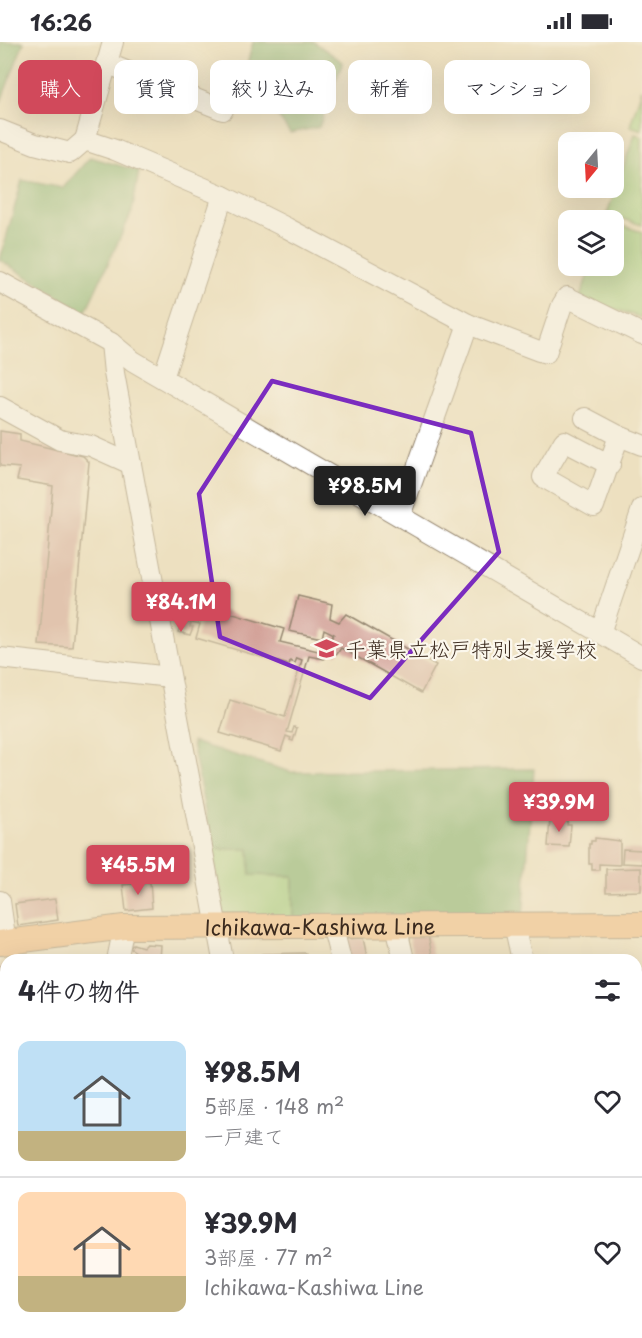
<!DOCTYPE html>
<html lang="ja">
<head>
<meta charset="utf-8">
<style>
  :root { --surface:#fff; --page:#f2f2f3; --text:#2b2b33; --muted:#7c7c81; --line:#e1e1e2; --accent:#d1495b }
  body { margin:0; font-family:"Playpen Sans","Klee One",sans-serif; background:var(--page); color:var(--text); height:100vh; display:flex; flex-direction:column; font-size:22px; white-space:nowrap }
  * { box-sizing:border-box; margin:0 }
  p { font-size:20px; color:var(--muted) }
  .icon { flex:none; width:33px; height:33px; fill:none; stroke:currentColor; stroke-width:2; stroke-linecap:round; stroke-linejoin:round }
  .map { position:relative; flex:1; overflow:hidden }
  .sheet { position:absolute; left:0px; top:912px; width:642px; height:384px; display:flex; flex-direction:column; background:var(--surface); border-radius:18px 18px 0 0; box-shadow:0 6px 24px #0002 }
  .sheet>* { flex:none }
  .guide { position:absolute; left:18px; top:18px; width:606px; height:54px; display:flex; gap:12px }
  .needle { width:39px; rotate:198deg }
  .fabs { position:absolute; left:558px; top:90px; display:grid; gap:12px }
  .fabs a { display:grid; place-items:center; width:66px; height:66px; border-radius:12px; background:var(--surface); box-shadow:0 6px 24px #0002; font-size:30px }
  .price { position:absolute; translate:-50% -51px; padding:0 14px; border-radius:6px; background:var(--accent); color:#fff; font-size:20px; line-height:39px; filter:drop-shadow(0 2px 3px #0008) }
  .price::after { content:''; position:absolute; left:50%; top:36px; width:18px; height:14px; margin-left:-9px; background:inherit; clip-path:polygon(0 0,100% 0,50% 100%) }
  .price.on { background:#222; color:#fff }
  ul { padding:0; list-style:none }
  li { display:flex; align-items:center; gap:18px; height:150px; padding:0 18px }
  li+li { border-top:2px solid var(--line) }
  li span { display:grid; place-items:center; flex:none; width:168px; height:120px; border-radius:12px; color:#555 }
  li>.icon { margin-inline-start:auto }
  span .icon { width:72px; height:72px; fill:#fffc; stroke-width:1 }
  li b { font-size:26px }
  h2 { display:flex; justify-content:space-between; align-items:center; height:72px; padding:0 18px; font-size:26px }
  .chip { padding:0 21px; border-radius:12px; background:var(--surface); box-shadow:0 6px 24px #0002; font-size:21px; line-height:54px }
  .chip.on { background:var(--accent); color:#fff }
  .status { display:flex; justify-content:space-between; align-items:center; height:42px; padding:0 30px; background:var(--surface); direction:ltr }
  .status svg { height:16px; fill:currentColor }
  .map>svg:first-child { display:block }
  .green { fill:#9ccf7f; stroke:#6c7c4e; stroke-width:1.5 }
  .forest { fill:#7db26e; stroke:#5c6e46; stroke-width:1.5 }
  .building { fill:#d3a299 }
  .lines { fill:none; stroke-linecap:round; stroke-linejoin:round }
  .minor-casing { stroke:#94856f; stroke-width:22 }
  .major-casing { stroke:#94856f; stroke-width:26 }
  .minor { stroke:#fff; stroke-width:20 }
  .major { stroke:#f6be87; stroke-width:24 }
  .marked { fill:none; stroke:#7b2cbf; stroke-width:4.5; stroke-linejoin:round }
  .labels { text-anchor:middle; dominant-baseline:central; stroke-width:4.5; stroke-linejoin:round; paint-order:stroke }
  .poi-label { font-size:21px; fill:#3b2a1e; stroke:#fbf7ec; text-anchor:start }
  .street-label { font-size:21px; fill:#3b2a1e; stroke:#fbf7ec }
</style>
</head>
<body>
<div class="status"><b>16:26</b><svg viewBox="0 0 49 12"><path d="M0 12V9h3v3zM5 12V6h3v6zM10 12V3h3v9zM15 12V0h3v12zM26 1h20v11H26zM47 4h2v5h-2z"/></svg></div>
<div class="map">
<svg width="642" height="1296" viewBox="0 0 642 1296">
  <rect width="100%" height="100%" fill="#fbf7ec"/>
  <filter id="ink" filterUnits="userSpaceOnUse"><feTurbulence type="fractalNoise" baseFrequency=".0167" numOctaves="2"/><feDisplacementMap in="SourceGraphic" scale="12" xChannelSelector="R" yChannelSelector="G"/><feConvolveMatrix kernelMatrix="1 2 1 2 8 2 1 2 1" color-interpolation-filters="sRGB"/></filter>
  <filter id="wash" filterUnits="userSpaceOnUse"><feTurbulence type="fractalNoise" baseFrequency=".008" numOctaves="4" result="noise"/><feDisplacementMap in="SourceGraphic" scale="24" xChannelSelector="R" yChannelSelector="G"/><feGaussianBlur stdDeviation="1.35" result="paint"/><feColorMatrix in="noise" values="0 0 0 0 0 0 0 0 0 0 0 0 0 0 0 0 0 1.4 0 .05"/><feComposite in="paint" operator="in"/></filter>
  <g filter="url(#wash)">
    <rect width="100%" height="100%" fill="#ede0c0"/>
    <g class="green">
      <path d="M642,46V88L630,84Z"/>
      <path d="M635,92L642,95V183L607,172Z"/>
      <path d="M614,181L642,190V276L580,256L591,224H614Z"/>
      <path d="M212,807H249L251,833L293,834V877L224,878Z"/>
    </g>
    <g class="forest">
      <path d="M0,0H24L0,62Z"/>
      <path d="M253,0H314L343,20L319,85L290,91L264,55L244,34Z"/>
      <path d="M90,115L139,129L132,170L85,271L0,218L22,138L63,146Z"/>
      <path d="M192,700L291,730L534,727L523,874L293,877V834L250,833L249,807H212Z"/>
    </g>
    <g id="blocks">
      <g class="building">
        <path d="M0,389L20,392V399L83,414L89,420L72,605L39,603L53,444L17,438L20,426L0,424Z"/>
        <path d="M298,554L332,562L330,576L339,580L346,572L436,623L421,651L341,606L337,612L329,608L324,617L309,614L287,690L292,691L294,685L297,686L293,699L290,698L291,696L286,694L281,709L220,691L230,658L285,675L302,618L297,616L295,621L290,619L289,623L196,596L200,582L191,580L190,585H193L190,593L178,590L181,582L184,583L189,559L284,587L280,600L322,610L334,592L324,587L322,596L289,589Z"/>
        <path d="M550,777L568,778L567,783H571L569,805L548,804Z"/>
        <path d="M595,796L620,799V823L599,822V828H592V822H589V802H591V799H595Z"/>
        <path d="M623,807L642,808V822L622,821Z"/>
        <path d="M641,826V849L606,850V827Z"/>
        <path d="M150,840L152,866L126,869L123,843Z"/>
        <path d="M55,857L58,878L18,884L15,862Z"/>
        <path d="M409,893H428L433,917L414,918Z"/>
        <path d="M363,896L367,915L347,918L342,897Z"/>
        <path d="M133,902L143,905L146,902L161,903L160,918L135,915L136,910L130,906Z"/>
        <path d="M306,911V918H262V912Z"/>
        <path d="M6,923V1024L0,1025V924Z"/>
        <path d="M642,930V960L636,962V932Z"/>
      </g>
    </g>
  </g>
  <g filter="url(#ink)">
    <use href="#blocks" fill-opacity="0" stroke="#94856f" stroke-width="1.5"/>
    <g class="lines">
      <defs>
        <g id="minor">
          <path d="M106,21L223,68"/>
          <path d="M0,88L35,102L70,111L85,98L115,108L223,154L287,186L468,282L539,309L546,311L562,263L567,255L642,292"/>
          <path d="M85,98L113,0"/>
          <path d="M0,240L111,301L133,319L642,615"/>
          <path d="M111,301L114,331L131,422L223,918"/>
          <path d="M163,336L223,154"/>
          <path d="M0,365L60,398L91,404L131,422"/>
          <path d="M585,376L619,394L642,403"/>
          <path d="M610,423L564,399L543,435L594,464L619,394"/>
          <path d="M400,474L468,282"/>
          <path d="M600,591L642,467"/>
          <path d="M0,616L170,635"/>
          <path d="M0,859L6,901"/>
          <path d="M514,882L522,918"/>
          <path d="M332,883L341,918"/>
          <path d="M396,883L404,918"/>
          <path d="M117,918L124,885"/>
          <path d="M636,1105L642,1129"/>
          <path d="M636,1169L642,1168"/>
          <path d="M636,1238L642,1237"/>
          <path d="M0,1253L6,1249"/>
          <path d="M196,1290L199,1296"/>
          <path d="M298,1290L299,1296"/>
          <path d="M466,1290L476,1296"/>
          <path d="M513,1290L515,1296"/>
          <path d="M636,1290L639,1296"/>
          <path d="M141,1296L151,1290"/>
        </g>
        <g id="major">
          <path id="s1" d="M0,901L124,885L642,882"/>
        </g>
      </defs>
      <use href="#minor" class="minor-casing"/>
      <use href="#major" class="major-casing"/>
      <use href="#minor" class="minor"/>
      <use href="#major" class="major"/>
    </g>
  </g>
  <path d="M0 0H642V1296H0ZM272,339L471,391L499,510L370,656L220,595L199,452Z" fill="#ede0c0" fill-opacity=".55" fill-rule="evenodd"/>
  <path class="marked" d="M272,339L471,391L499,510L370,656L220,595L199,452Z"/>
  <defs>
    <symbol id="school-bare" viewBox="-9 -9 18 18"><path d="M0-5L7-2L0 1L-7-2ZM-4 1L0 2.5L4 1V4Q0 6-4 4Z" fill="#d1495b" stroke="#fbf7ec" stroke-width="2.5" paint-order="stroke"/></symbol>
  </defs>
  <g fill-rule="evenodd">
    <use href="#school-bare" x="310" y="590" width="33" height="33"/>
  </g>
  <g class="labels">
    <g class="poi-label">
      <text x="345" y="606">千葉県立松戸特別支援学校</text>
    </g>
    <g class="street-label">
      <text stroke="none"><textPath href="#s1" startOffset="321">Ichikawa-Kashiwa Line</textPath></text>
    </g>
  </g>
</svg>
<div class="fabs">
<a><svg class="needle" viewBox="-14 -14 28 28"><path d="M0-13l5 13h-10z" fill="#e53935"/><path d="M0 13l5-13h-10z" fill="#7c7c81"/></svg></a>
<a><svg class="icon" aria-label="layers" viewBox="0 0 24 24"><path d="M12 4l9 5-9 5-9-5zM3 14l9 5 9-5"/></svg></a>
</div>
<b class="price on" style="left:365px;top:475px">¥98.5M</b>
<b class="price" style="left:181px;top:591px">¥84.1M</b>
<b class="price" style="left:559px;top:791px">¥39.9M</b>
<b class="price" style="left:138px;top:854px">¥45.5M</b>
<div class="guide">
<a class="chip on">購入</a>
<a class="chip">賃貸</a>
<a class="chip">絞り込み</a>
<a class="chip">新着</a>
<a class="chip">マンション</a>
</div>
<section class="sheet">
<h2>4件の物件<svg class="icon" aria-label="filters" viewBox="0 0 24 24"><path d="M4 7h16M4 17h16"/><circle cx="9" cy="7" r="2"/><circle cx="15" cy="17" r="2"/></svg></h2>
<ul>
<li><span style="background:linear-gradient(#bfe0f5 75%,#c2b280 0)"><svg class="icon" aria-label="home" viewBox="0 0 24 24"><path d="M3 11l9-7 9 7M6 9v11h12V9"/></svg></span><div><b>¥98.5M</b><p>5部屋 · 148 m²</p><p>一戸建て</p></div><svg class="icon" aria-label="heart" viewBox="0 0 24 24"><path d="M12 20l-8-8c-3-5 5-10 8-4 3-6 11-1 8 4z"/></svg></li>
<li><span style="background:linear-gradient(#ffd9b3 70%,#c2b280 0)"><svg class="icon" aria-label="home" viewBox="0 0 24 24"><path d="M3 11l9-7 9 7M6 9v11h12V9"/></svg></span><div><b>¥39.9M</b><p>3部屋 · 77 m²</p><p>Ichikawa-Kashiwa Line</p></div><svg class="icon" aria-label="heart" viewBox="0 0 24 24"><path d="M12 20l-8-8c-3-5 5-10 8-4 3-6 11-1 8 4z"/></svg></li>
</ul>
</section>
</div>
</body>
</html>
